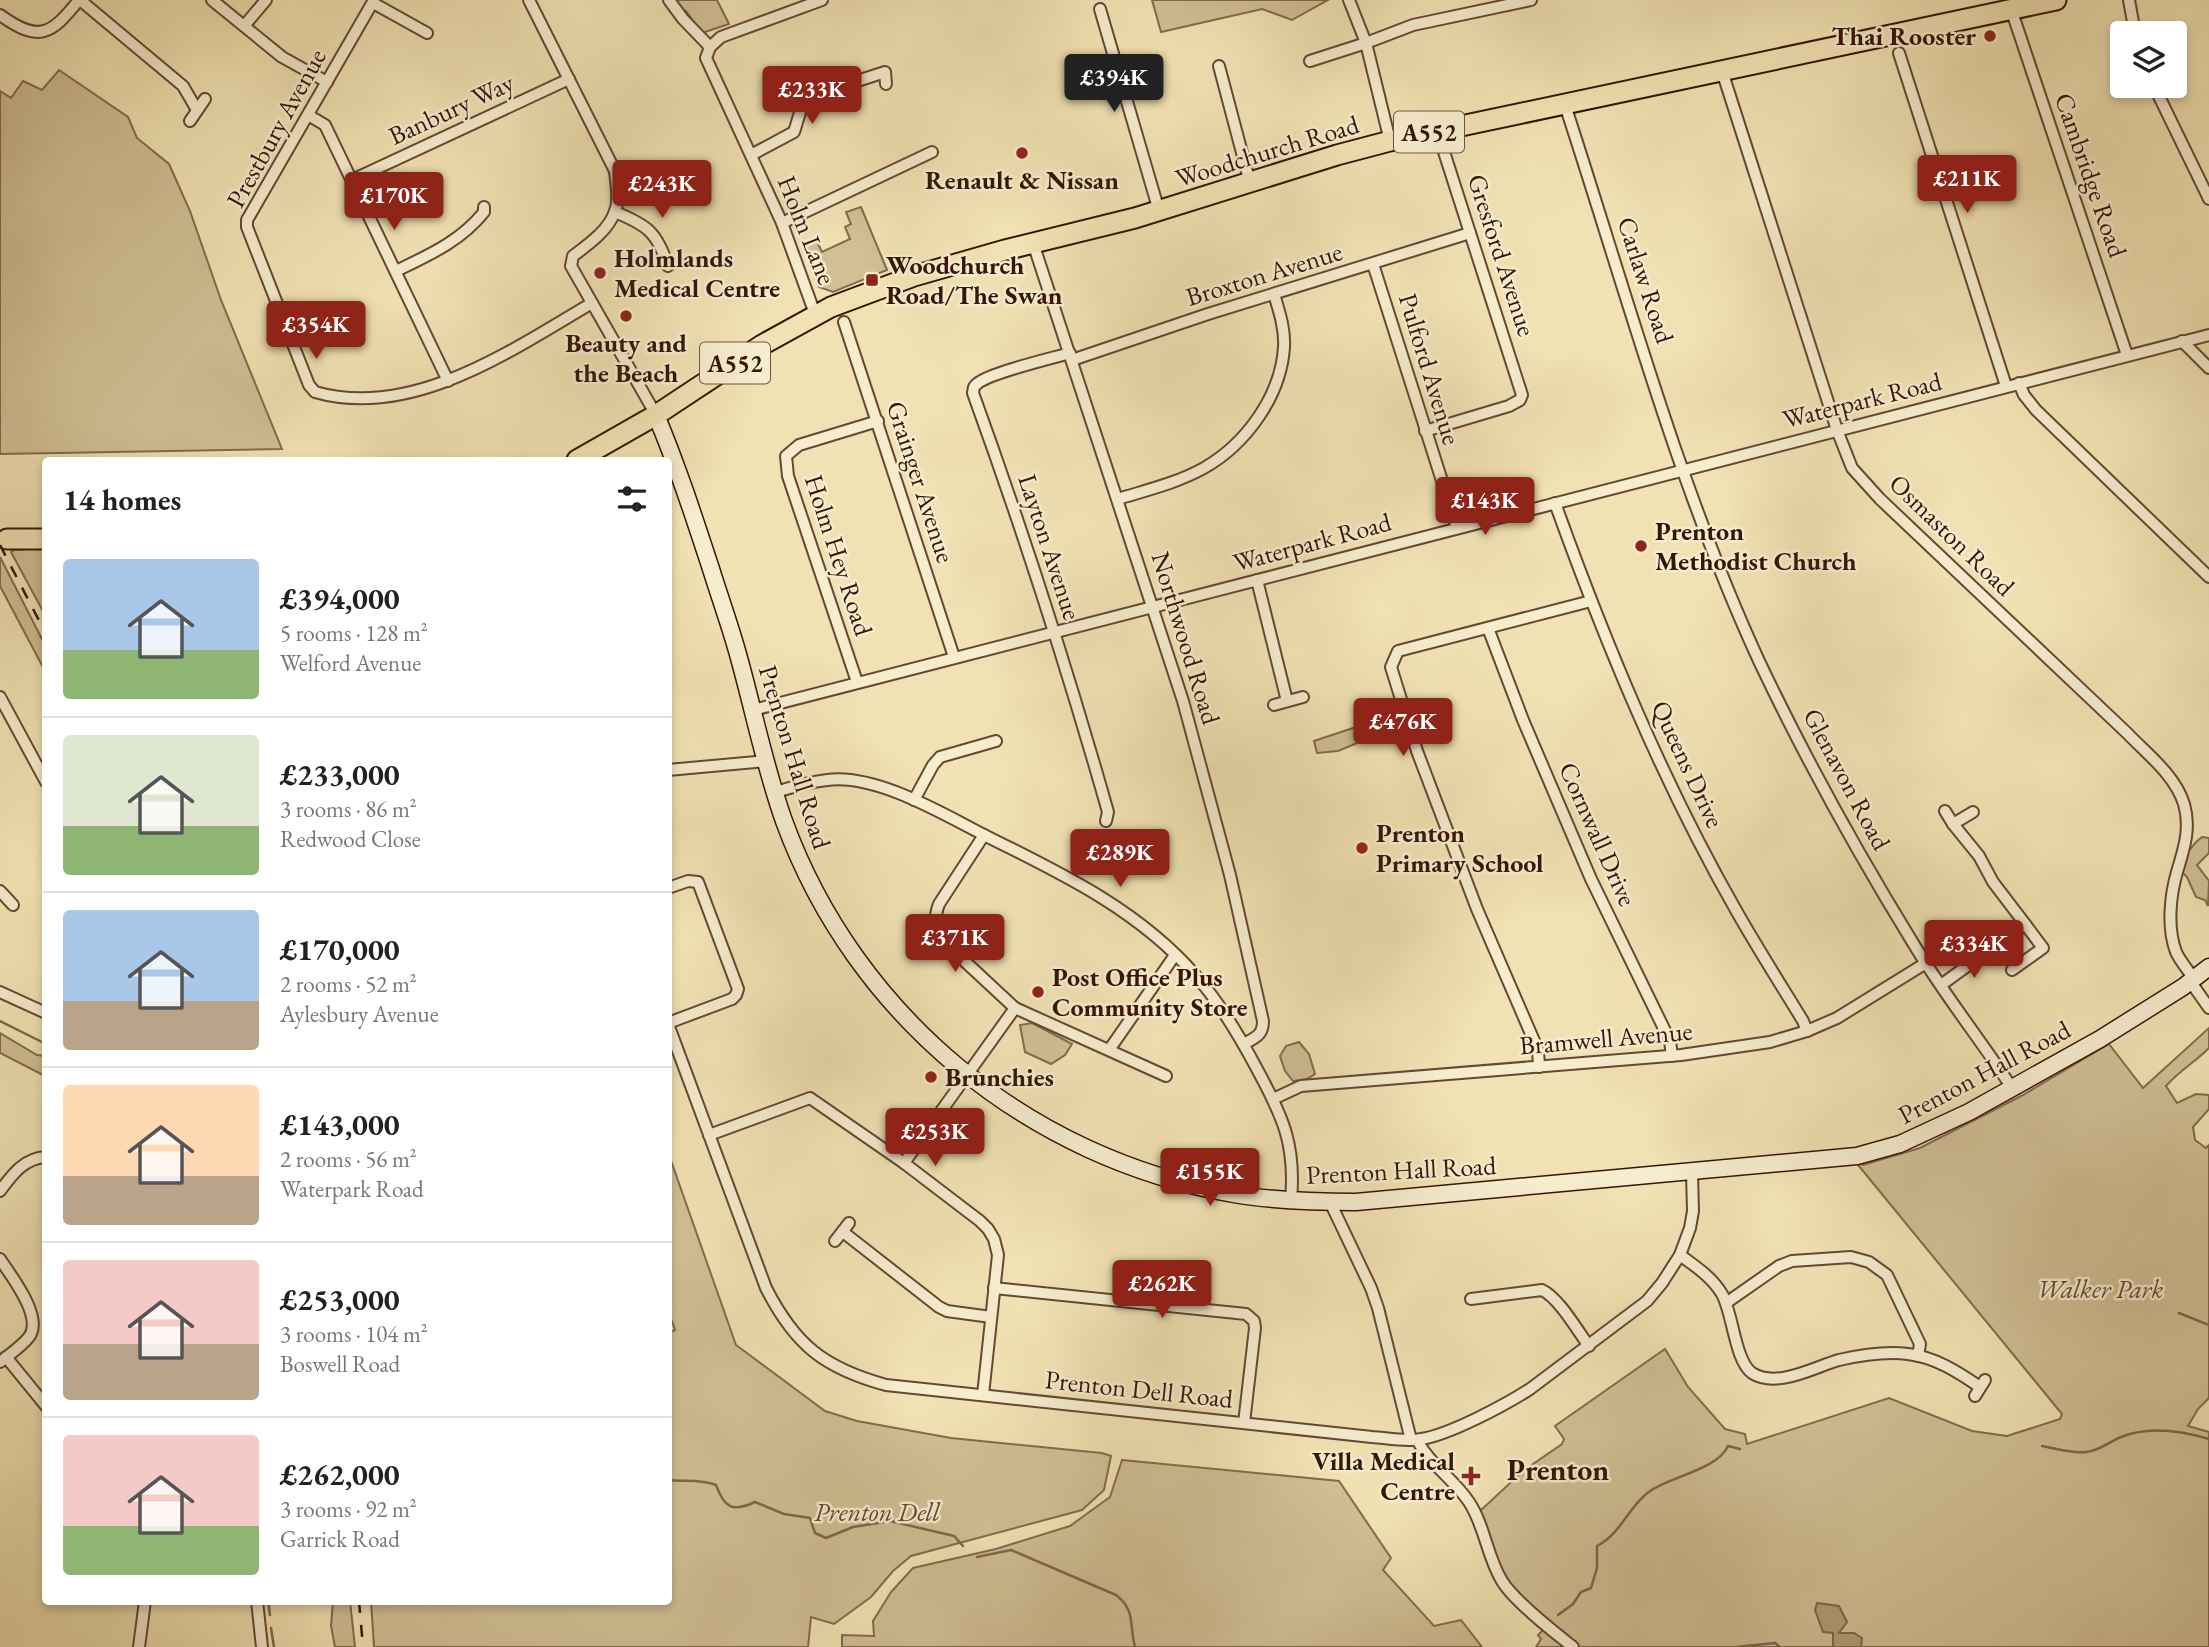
<!DOCTYPE html>
<html lang="en">
<head>
<meta charset="utf-8">
<style>
  :root { --surface:#fff; --page:#f6f6f6; --text:#222; --muted:#767676; --line:#e0e0e0; --accent:#8f2418 }
  body { margin:0; font-family:"EB Garamond",serif; background:var(--page); color:var(--text); height:100vh; display:flex; flex-direction:column; font-size:26px; white-space:nowrap }
  * { box-sizing:border-box; margin:0 }
  p { font-size:23px; color:var(--muted) }
  .icon { flex:none; width:38px; height:38px; fill:none; stroke:currentColor; stroke-width:2; stroke-linecap:round; stroke-linejoin:round }
  .map { position:relative; flex:1; overflow:hidden }
  .details { position:absolute; left:42px; top:457px; width:630px; height:1148px; display:flex; flex-direction:column; background:var(--surface); border-radius:7px; box-shadow:0 4px 10px #0003 }
  .details>* { flex:none }
  .buttons { position:absolute; left:2110px; top:21px; display:grid; gap:14px }
  .buttons a { display:grid; place-items:center; width:77px; height:77px; border-radius:7px; background:var(--surface); box-shadow:0 4px 10px #0003; font-size:35px }
  .price { position:absolute; translate:-50% -60px; padding:0 16px; border-radius:7px; background:var(--accent); color:#fff; font-size:23px; line-height:46px; filter:drop-shadow(0 2px 4px #0008) }
  .price::after { content:''; position:absolute; left:50%; top:42px; width:21px; height:16px; margin-left:-10px; background:inherit; clip-path:polygon(0 0,100% 0,50% 100%) }
  .price.current { background:#222; color:#fff }
  ul { padding:0; list-style:none }
  li { display:flex; align-items:center; gap:21px; height:175px; padding:0 21px }
  li+li { border-top:2px solid var(--line) }
  li span { display:grid; place-items:center; flex:none; width:196px; height:140px; border-radius:7px; color:#555 }
  li>.icon { margin-inline-start:auto }
  span .icon { width:84px; height:84px; fill:#fffc; stroke-width:1 }
  li b { font-size:30px }
  h2 { display:flex; justify-content:space-between; align-items:center; height:84px; padding:0 21px; font-size:30px }
  .map>svg:first-child { display:block }
  .green { fill:#d1bf96; stroke:#846a4e; stroke-width:2 }
  .water { fill:#b19c79; stroke:#80664b; stroke-width:2 }
  .lines { fill:none; stroke-linecap:round; stroke-linejoin:round }
  .stream { stroke:#80664b; stroke-width:2.5 }
  .street-casing { stroke:#654832; stroke-width:14 }
  .secondary-casing { stroke:#361407; stroke-width:19 }
  .highway-casing { stroke:#361407; stroke-width:23 }
  .street { stroke:#f6ecce; stroke-width:10 }
  .secondary { stroke:#f6ecce; stroke-width:16 }
  .highway { stroke:#f1e2b3; stroke-width:19 }
  .rail { stroke:#361407; stroke-width:2.5; stroke-dasharray:12 12; stroke-linecap:butt }
  .poi-dot { fill:#8f2418; stroke:#f6ecce; stroke-width:2.5 }
  .labels { text-anchor:middle; dominant-baseline:central; stroke-width:5; stroke-linejoin:round; paint-order:stroke }
  .shield { fill:#f6ecce; stroke:#705543; stroke-width:2 }
  .shield-label { font-size:24px; font-weight:bold; fill:#361407 }
  .poi-label { font-size:26px; font-weight:bold; fill:#361407; stroke:#f6ecce; text-anchor:start }
  .street-label { font-size:26px; fill:#361407; stroke:#f6ecce }
  .park-label { font-size:26px; font-style:italic; fill:#644732; stroke:#f6ecce }
  .quarter-label { font-size:30px; font-weight:bold; fill:#361407; stroke:#f6ecce }
</style>
</head>
<body>
<div class="map">
<svg width="2209" height="1647" viewBox="0 0 2209 1647">
  <rect width="100%" height="100%" fill="#f1e2b3"/>
  <filter id="stains"><feTurbulence type="fractalNoise" baseFrequency=".00286" numOctaves="4"/><feColorMatrix values="0 0 0 0 .2 0 0 0 0 .09 0 0 0 0 .02 0 0 0 .5 -.17"/></filter>
  <radialGradient id="worn" r=".72"><stop offset=".6" stop-color="#630" stop-opacity="0"/><stop offset="1" stop-color="#630" stop-opacity=".3"/></radialGradient>
  <g class="green">
    <path d="M671,0H717L729,24L702,33L686,11L675,6Z"/>
    <path d="M1152,0H1328L1292,20L1262,9L1161,32Z"/>
    <path d="M59,70L128,117L137,138L169,164L190,211L221,300L282,449L0,454V91L11,98L23,81L42,90Z"/>
    <path d="M861,207L887,270L833,292L819,287L805,249L807,243L816,239L822,252L850,239L845,227L851,224L846,212Z"/>
    <path d="M45,548V569L43,571L46,578L45,615L11,552L14,550Z"/>
    <path d="M0,557L45,645V671L0,586Z"/>
    <path d="M1368,723L1371,730L1367,739L1338,751L1317,753L1314,741Z"/>
    <path d="M2202,837L2209,838V853L2197,865L2209,881L2208,906L2205,900L2196,897L2187,877L2180,870C2185,857 2190,846 2202,837Z"/>
    <path d="M1032,1023L1072,1044L1065,1055L1051,1064L1025,1052L1020,1025Z"/>
    <path d="M2209,1028V1048C2195,1062 2179,1071 2166,1086L2177,1103L2196,1094L2209,1095V1109L2193,1127L2195,1140L2206,1148L2209,1145V1398L2198,1409L2188,1426L2209,1432V1647H1536L1541,1639L1538,1635L1546,1627L1560,1639L1563,1631L1560,1632L1511,1589L1504,1580L1480,1511L1523,1471L1562,1444L1564,1439L1555,1426L1665,1349L1688,1387L1725,1429L1745,1434L1747,1444L1889,1398L1972,1431L2007,1436L2060,1419L2062,1414L1854,1160L1863,1165L1920,1148L2023,1095L2109,1044L2143,1088Z"/>
    <path d="M0,1033L37,1055L45,1056V1076L0,1053Z"/>
    <path d="M1299,1042L1309,1054L1315,1074L1307,1079L1293,1081L1285,1071L1280,1056L1286,1046Z"/>
    <path d="M669,1155L736,1345L825,1411L857,1421L951,1438L1102,1453L1111,1456L1104,1490L1082,1510L911,1556L893,1571L871,1597L834,1624L811,1617L808,1647H374L371,1601H668V1333L675,1330L668,1310Z"/>
    <path d="M1122,1460L1339,1481L1391,1558L1383,1570L1434,1626L1461,1620L1482,1647H842V1635L874,1636L873,1621L891,1592L913,1568L996,1549L1070,1526L1110,1497Z"/>
    <path d="M333,1601H350L355,1647H335L331,1626Z"/>
  </g>
  <path class="water" d="M1817,1603L1839,1606L1847,1622L1839,1633H1854L1862,1638L1861,1647H1833V1633L1823,1632L1815,1610Z"/>
  <g class="lines">
    <g class="stream">
      <path d="M0,1021L46,1044"/>
      <path d="M2179,1313L2209,1325"/>
      <path d="M2042,1446C2055,1448 2072,1454 2086,1452C2099,1451 2109,1442 2121,1437C2148,1426 2182,1431 2209,1439"/>
      <path d="M668,1480C685,1482 701,1479 716,1485C724,1507 732,1513 755,1502L784,1514L810,1518L815,1533L826,1538L853,1527L890,1521L954,1536L963,1546"/>
      <path d="M977,1557L1011,1550L1116,1595C1136,1610 1129,1625 1135,1647"/>
      <path d="M268,1601L270,1615"/>
      <path d="M1558,1615L1573,1604L1581,1592L1591,1588L1597,1568V1546C1619,1535 1627,1511 1645,1495C1665,1477 1717,1471 1728,1446L1740,1449"/>
      <path d="M271,1628L274,1647"/>
      <path d="M1736,1647L1775,1643L1780,1647"/>
    </g>
    <defs>
      <g id="street">
        <path d="M80,0L183,86L197,110"/>
        <path d="M212,0L282,57L327,82"/>
        <path d="M374,0L247,220V227L309,385L315,392C412,420 512,350 592,303"/>
        <path d="M529,0L615,171C616,183 620,199 615,211C609,230 589,244 573,256L571,266L656,415"/>
        <path d="M669,0L683,19L710,47"/>
        <path d="M1349,0L1366,43L1390,141"/>
        <path d="M2129,0L2135,33"/>
        <path d="M373,3L427,33"/>
        <path d="M1100,9L1159,211"/>
        <path d="M2011,9L2127,355"/>
        <path d="M0,15C39,43 51,35 79,0"/>
        <path d="M244,26L266,0"/>
        <path d="M1899,53L2006,386"/>
        <path d="M1310,61L1366,43L1413,25L1531,0"/>
        <path d="M1219,66L1250,183"/>
        <path d="M1722,71L1837,430L1852,468L1880,499L2127,733C2147,754 2175,775 2184,804C2191,828 2184,849 2177,872C2170,896 2167,928 2176,952C2180,961 2188,970 2194,979"/>
        <path d="M2154,86L2209,199"/>
        <path d="M1565,105C1626,291 1677,483 1759,661C1805,758 1857,852 1913,943C1943,993 1980,1039 2012,1088"/>
        <path d="M308,115L325,125L448,381"/>
        <path d="M190,121L205,99"/>
        <path d="M751,155L794,132L802,106L848,84L885,72L886,84"/>
        <path d="M352,180L569,79"/>
        <path d="M615,212C647,225 657,232 668,266"/>
        <path d="M782,223L932,152"/>
        <path d="M1033,243L1183,701L1230,875L1263,1021C1263,1035 1256,1037 1244,1044"/>
        <path d="M1373,264L1457,528"/>
        <path d="M396,271C429,255 461,241 484,212V207"/>
        <path d="M815,314L782,223L706,58L710,47L721,37L822,0"/>
        <path d="M844,322L954,657"/>
        <path d="M2182,341L2209,368"/>
        <path d="M1070,353C1049,359 993,372 978,383C973,387 974,387 973,393C1023,531 1068,671 1108,812L1106,821"/>
        <path d="M1072,360L1208,314L1470,233"/>
        <path d="M2019,383L2024,395L2036,410L2209,577"/>
        <path d="M1425,431L1509,406L1520,400L1522,395L1437,130"/>
        <path d="M1118,499C1147,490 1177,483 1204,468C1246,444 1281,396 1284,347C1285,328 1279,311 1274,294"/>
        <path d="M1555,503C1605,642 1663,783 1737,912C1758,949 1781,985 1803,1021L1807,1031"/>
        <path d="M1257,580L1287,701"/>
        <path d="M1488,628L1523,720L1591,879L1670,1041L1672,1056"/>
        <path d="M857,682L788,476L786,456L799,445L878,421"/>
        <path d="M0,697L46,782"/>
        <path d="M1274,705L1303,697"/>
        <path d="M753,710L2209,335"/>
        <path d="M668,770L766,761"/>
        <path d="M776,792C792,787 810,782 827,780C877,773 946,816 990,838C1065,875 1141,912 1196,976C1221,1004 1240,1037 1257,1069C1283,1117 1296,1145 1291,1200"/>
        <path d="M914,800L933,765L940,757L996,741"/>
        <path d="M1945,811L1953,824L1979,856L1993,882L2025,924"/>
        <path d="M1953,824L1973,812"/>
        <path d="M984,835L939,904C933,920 935,929 944,942L1015,1008L1166,1076"/>
        <path d="M668,888L688,881L698,882L738,989L736,995L732,999L668,1023"/>
        <path d="M0,891L13,905"/>
        <path d="M2190,981L2209,1008"/>
        <path d="M1941,985L2025,924L2043,948L2012,970"/>
        <path d="M0,992L46,1013"/>
        <path d="M668,1024L766,1288C795,1345 824,1368 886,1385L1372,1437C1387,1438 1406,1442 1421,1439C1449,1435 1505,1405 1530,1389L1647,1301L1662,1283L1680,1255L1690,1228L1693,1211L1692,1172"/>
        <path d="M1109,1050L1175,955"/>
        <path d="M1539,1067L1538,1050L1477,909L1417,751L1391,667L1398,651L1591,601"/>
        <path d="M1273,1099L1301,1086L1681,1055L1770,1042L1807,1031L1837,1018L1926,963"/>
        <path d="M709,1135L810,1098L904,1163L980,1221L988,1229L994,1239L998,1255L983,1395"/>
        <path d="M904,1163L1015,1008"/>
        <path d="M0,1191C12,1175 24,1158 46,1157"/>
        <path d="M1330,1202L1371,1288L1378,1308L1411,1440"/>
        <path d="M843,1232L939,1307L947,1311L991,1317"/>
        <path d="M835,1241L849,1223"/>
        <path d="M1680,1255C1695,1266 1712,1277 1722,1294C1733,1314 1735,1361 1752,1373C1777,1389 1814,1367 1839,1360C1861,1355 1885,1351 1908,1354C1935,1357 1958,1372 1980,1387"/>
        <path d="M0,1259C11,1276 44,1317 29,1337C22,1346 9,1355 0,1362"/>
        <path d="M994,1288L1246,1314L1254,1321L1255,1328L1244,1423"/>
        <path d="M1471,1299L1542,1290C1559,1298 1577,1330 1589,1346"/>
        <path d="M1726,1303L1779,1266L1792,1261L1851,1257L1869,1262L1887,1275L1920,1344L1918,1356"/>
        <path d="M6,1357L46,1406"/>
        <path d="M1975,1396L1985,1380"/>
        <path d="M1417,1440C1430,1465 1454,1479 1469,1502C1485,1526 1487,1557 1502,1581C1514,1601 1554,1632 1573,1647"/>
        <path d="M257,1601L262,1647"/>
        <path d="M139,1647L145,1601"/>
      </g>
      <path id="secondary" d="M656,415C677,465 694,517 711,569C720,598 731,628 739,658C754,712 765,768 784,821C855,1016 1029,1159 1234,1194C1274,1201 1315,1202 1356,1202L1857,1156L1900,1144L1969,1112L2100,1039L2183,987L2209,967"/>
      <g id="highway">
        <path d="M577,460L656,415L762,345L831,307L914,276L1005,250L1135,218L1337,155L1390,141L2056,0"/>
        <path d="M7,539H46"/>
      </g>
    </defs>
    <use href="#street" class="street-casing"/>
    <use href="#secondary" class="secondary-casing"/>
    <use href="#highway" class="highway-casing"/>
    <use href="#street" class="street"/>
    <use href="#secondary" class="secondary"/>
    <use href="#highway" class="highway"/>
    <g class="rail">
      <path d="M0,545L46,634"/>
      <path d="M359,1601L363,1647"/>
    </g>
  </g>
  <g class="poi-dot">
    <circle cx="1990" cy="36" r="7"/>
    <circle cx="1022" cy="153" r="7"/>
    <circle cx="600" cy="273" r="7"/>
    <rect x="865" y="273" width="14" height="14" rx="3.5"/>
    <circle cx="626" cy="316" r="7"/>
    <circle cx="1641" cy="546" r="7"/>
    <circle cx="1362" cy="848" r="7"/>
    <circle cx="1038" cy="992" r="7"/>
    <circle cx="931" cy="1077" r="7"/>
    <path d="M1467.5 1465.5h7v7h7v7h-7v7h-7v-7h-7v-7h7z"/>
  </g>
  <g class="labels">
    <g class="shield">
      <rect x="1394" y="111.5" width="70" height="41" rx="5"/>
      <rect x="700" y="342.5" width="70" height="41" rx="5"/>
    </g>
    <g class="shield-label">
      <text x="1429" y="132">A552</text>
      <text x="735" y="363">A552</text>
    </g>
    <g class="poi-label">
      <text x="1976" y="36" text-anchor="end">Thai Rooster</text>
      <text x="1022" y="180" text-anchor="middle">Renault &amp; Nissan</text>
      <text x="614" y="258">Holmlands<tspan x="614" dy="30">Medical Centre</tspan></text>
      <text x="886" y="265">Woodchurch<tspan x="886" dy="30">Road/The Swan</tspan></text>
      <text x="626" y="343" text-anchor="middle">Beauty and<tspan x="626" dy="30">the Beach</tspan></text>
      <text x="1655" y="531">Prenton<tspan x="1655" dy="30">Methodist Church</tspan></text>
      <text x="1376" y="833">Prenton<tspan x="1376" dy="30">Primary School</tspan></text>
      <text x="1052" y="977">Post Office Plus<tspan x="1052" dy="30">Community Store</tspan></text>
      <text x="945" y="1077">Brunchies</text>
      <text x="1455" y="1461" text-anchor="end">Villa Medical<tspan x="1455" dy="30">Centre</tspan></text>
    </g>
    <g class="street-label">
      <text transform="translate(451 109) rotate(-25)">Banbury Way</text>
      <text transform="translate(276 128) rotate(-61)">Prestbury Avenue</text>
      <text transform="translate(1267 151) rotate(-17)">Woodchurch Road</text>
      <text transform="translate(2091 175) rotate(71)">Cambridge Road</text>
      <text transform="translate(807 230) rotate(68)">Holm Lane</text>
      <text transform="translate(1502 255) rotate(72)">Gresford Avenue</text>
      <text transform="translate(1264 274) rotate(-17)">Broxton Avenue</text>
      <text transform="translate(1646 280) rotate(72)">Carlaw Road</text>
      <text transform="translate(1430 369) rotate(73)">Pulford Avenue</text>
      <text transform="translate(1862 400) rotate(-14)">Waterpark Road</text>
      <text transform="translate(921 482) rotate(72)">Grainger Avenue</text>
      <text transform="translate(1952 535) rotate(44)">Osmaston Road</text>
      <text transform="translate(1312 542) rotate(-15)">Waterpark Road</text>
      <text transform="translate(1050 547) rotate(72)">Layton Avenue</text>
      <text transform="translate(839 555) rotate(72)">Holm Hey Road</text>
      <text transform="translate(1186 638) rotate(73)">Northwood Road</text>
      <text transform="translate(795 757) rotate(73)">Prenton Hall Road</text>
      <text transform="translate(1688 764) rotate(65)">Queens Drive</text>
      <text transform="translate(1847 779) rotate(62)">Glenavon Road</text>
      <text transform="translate(1598 834) rotate(66)">Cornwall Drive</text>
      <text transform="translate(1606 1038) rotate(-5)">Bramwell Avenue</text>
      <text transform="translate(1984 1072) rotate(-28)">Prenton Hall Road</text>
      <text transform="translate(1401 1170) rotate(-3)">Prenton Hall Road</text>
      <text transform="translate(1139 1389) rotate(6)">Prenton Dell Road</text>
    </g>
    <g class="park-label">
      <text x="2100" y="1289">Walker Park</text>
      <text x="877" y="1512">Prenton Dell</text>
    </g>
    <g class="quarter-label">
      <text x="1558" y="1469">Prenton</text>
    </g>
  </g>
  <rect width="100%" height="100%" filter="url(#stains)"/>
  <rect width="100%" height="100%" fill="url(#worn)"/>
</svg>
<div class="buttons">
<a><svg class="icon" aria-label="layers" viewBox="0 0 24 24"><path d="M12 4l9 5-9 5-9-5zM3 14l9 5 9-5"/></svg></a>
</div>
<b class="price current" style="left:1114px;top:114px">£394K</b>
<b class="price" style="left:812px;top:126px">£233K</b>
<b class="price" style="left:1967px;top:215px">£211K</b>
<b class="price" style="left:662px;top:220px">£243K</b>
<b class="price" style="left:394px;top:232px">£170K</b>
<b class="price" style="left:316px;top:361px">£354K</b>
<b class="price" style="left:1485px;top:537px">£143K</b>
<b class="price" style="left:1403px;top:758px">£476K</b>
<b class="price" style="left:1120px;top:889px">£289K</b>
<b class="price" style="left:955px;top:974px">£371K</b>
<b class="price" style="left:1974px;top:980px">£334K</b>
<b class="price" style="left:935px;top:1168px">£253K</b>
<b class="price" style="left:1210px;top:1208px">£155K</b>
<b class="price" style="left:1162px;top:1320px">£262K</b>
<section class="details">
<h2>14 homes<svg class="icon" aria-label="filters" viewBox="0 0 24 24"><path d="M4 7h16M4 17h16"/><circle cx="9" cy="7" r="2"/><circle cx="15" cy="17" r="2"/></svg></h2>
<ul>
<li><span style="background:linear-gradient(#a9c7e8 65%,#8fb573 0)"><svg class="icon" aria-label="home" viewBox="0 0 24 24"><path d="M3 11l9-7 9 7M6 9v11h12V9"/></svg></span><div><b>£394,000</b><p>5 rooms · 128 m²</p><p>Welford Avenue</p></div></li>
<li><span style="background:linear-gradient(#dfe7d0 65%,#8fb573 0)"><svg class="icon" aria-label="home" viewBox="0 0 24 24"><path d="M3 11l9-7 9 7M6 9v11h12V9"/></svg></span><div><b>£233,000</b><p>3 rooms · 86 m²</p><p>Redwood Close</p></div></li>
<li><span style="background:linear-gradient(#a9c7e8 65%,#b9a48a 0)"><svg class="icon" aria-label="home" viewBox="0 0 24 24"><path d="M3 11l9-7 9 7M6 9v11h12V9"/></svg></span><div><b>£170,000</b><p>2 rooms · 52 m²</p><p>Aylesbury Avenue</p></div></li>
<li><span style="background:linear-gradient(#ffd9b3 65%,#b9a48a 0)"><svg class="icon" aria-label="home" viewBox="0 0 24 24"><path d="M3 11l9-7 9 7M6 9v11h12V9"/></svg></span><div><b>£143,000</b><p>2 rooms · 56 m²</p><p>Waterpark Road</p></div></li>
<li><span style="background:linear-gradient(#f6c9c9 60%,#b9a48a 0)"><svg class="icon" aria-label="home" viewBox="0 0 24 24"><path d="M3 11l9-7 9 7M6 9v11h12V9"/></svg></span><div><b>£253,000</b><p>3 rooms · 104 m²</p><p>Boswell Road</p></div></li>
<li><span style="background:linear-gradient(#f6c9c9 65%,#8fb573 0)"><svg class="icon" aria-label="home" viewBox="0 0 24 24"><path d="M3 11l9-7 9 7M6 9v11h12V9"/></svg></span><div><b>£262,000</b><p>3 rooms · 92 m²</p><p>Garrick Road</p></div></li>
</ul>
</section>
</div>
</body>
</html>
